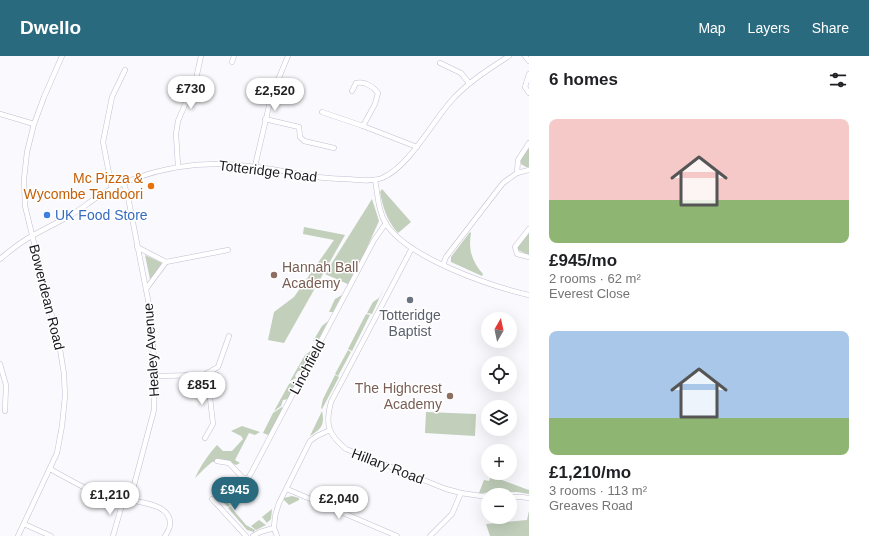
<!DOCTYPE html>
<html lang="en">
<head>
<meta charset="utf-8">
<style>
  :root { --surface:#fff; --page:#f2f2f2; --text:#202124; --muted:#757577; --accent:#296a7e }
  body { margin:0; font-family:Helvetica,sans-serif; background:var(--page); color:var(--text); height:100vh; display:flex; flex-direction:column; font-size:15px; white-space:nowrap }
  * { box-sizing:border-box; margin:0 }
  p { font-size:13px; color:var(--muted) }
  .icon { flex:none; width:22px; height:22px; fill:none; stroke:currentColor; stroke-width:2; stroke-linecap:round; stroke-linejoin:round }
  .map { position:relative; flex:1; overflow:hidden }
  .details { display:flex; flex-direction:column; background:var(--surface); width:340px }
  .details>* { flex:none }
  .needle { width:26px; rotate:9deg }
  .controls { position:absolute; left:481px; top:256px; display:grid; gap:8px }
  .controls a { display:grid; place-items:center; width:36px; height:36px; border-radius:50%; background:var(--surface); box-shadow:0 4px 16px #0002; font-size:20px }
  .price { position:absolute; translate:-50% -34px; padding:0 9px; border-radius:14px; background:#fff; color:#222; font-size:13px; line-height:26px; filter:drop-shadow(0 1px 2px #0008) }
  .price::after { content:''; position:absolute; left:50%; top:24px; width:12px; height:9px; margin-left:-6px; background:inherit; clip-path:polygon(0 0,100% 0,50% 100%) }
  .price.active { background:var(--accent); color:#fff }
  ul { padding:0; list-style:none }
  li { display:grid; align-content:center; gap:8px; height:212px; padding:0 20px }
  li span { display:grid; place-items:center; height:124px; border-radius:8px; color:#555 }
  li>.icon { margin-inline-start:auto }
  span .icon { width:72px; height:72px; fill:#fffc; stroke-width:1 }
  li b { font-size:17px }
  h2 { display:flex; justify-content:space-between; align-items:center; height:48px; padding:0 20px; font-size:17px }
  header { display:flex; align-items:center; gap:24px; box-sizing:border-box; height:56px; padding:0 20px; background:var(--accent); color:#fff }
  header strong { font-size:19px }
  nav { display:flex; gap:22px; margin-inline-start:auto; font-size:14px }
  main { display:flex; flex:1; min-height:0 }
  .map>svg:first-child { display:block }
  .green { fill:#c1cfbb }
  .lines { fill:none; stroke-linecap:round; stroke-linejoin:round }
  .minor-casing { stroke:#c4bed3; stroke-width:5.5 }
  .minor { stroke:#fff; stroke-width:4.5 }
  .food-dot { fill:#e8710a; stroke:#fff; stroke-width:1.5 }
  .shop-dot { fill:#3f7fe0; stroke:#fff; stroke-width:1.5 }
  .education-dot { fill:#8d6e63; stroke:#fff; stroke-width:1.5 }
  .worship-dot { fill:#6b7280; stroke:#fff; stroke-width:1.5 }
  .labels { text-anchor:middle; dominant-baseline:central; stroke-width:3; stroke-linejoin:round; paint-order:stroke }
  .street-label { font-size:14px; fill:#1b1920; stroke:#fff }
  .food-label { font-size:14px; fill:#c56008; stroke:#fff; text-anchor:end }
  .shop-label { font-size:14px; fill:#366cbe; stroke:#fff; text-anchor:start }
  .education-label { font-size:14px; fill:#785e54; stroke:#fff; text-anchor:start }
  .worship-label { font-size:14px; fill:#5b616d; stroke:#fff }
</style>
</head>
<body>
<header>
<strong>Dwello</strong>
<nav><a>Map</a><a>Layers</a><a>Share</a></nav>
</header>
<main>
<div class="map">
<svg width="529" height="480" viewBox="0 0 529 480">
  <rect width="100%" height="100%" fill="#faf9fd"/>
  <g class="green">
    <path d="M529,90V111H526L521,108C520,100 525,96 529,90Z"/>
    <path d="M382,133L411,166L398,177C387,165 383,152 380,136Z"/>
    <path d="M372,143L379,165L350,229L325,218Z"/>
    <path d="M304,171L345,179L284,287L268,284L274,256L294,241L334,184L303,178Z"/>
    <path d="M529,173V199L518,194V189Z"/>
    <path d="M470,176L471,177C468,193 472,206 483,218L482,220L451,206V201Z"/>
    <path d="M145,199L162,207L151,223H150Z"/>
    <path d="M384,232L372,258L367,257L373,246L379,242Z"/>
    <path d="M342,239L333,256H329L335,243Z"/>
    <path d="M366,258L370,259L352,295L348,293Z"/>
    <path d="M328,265L318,285H313L322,270Z"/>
    <path d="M312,294L303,314L298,315L295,320L296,322L290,325L305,299Z"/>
    <path d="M348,294L351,296L338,320L335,318Z"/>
    <path d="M218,316L219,318L213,335L207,324Z"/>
    <path d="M335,319L339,321L322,353L321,352L323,343Z"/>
    <path d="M298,323L288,343L283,344L281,350L274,355L289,328Z"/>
    <path d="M282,351L283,353L270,377L268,379L263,377L273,357Z"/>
    <path d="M322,355C325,369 321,373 310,380Z"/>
    <path d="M426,356L476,358L475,380L425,377Z"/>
    <path d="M242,370L260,376L255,379L249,377L235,404L240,407L236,409L226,404L212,406L204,413L195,422C201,409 208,399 217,389L223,395H232L243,383L241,380L231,375Z"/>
    <path d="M491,420L526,433L529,434V438L517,436L479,437L484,424L489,425Z"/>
    <path d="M219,432C229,437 224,443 230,449L228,451L223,446L224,441L219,435Z"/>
    <path d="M292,440L299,442V444L289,449L284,444V442Z"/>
    <path d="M230,450L246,469L255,474L254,476L247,474L228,452Z"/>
    <path d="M272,453L271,463L267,467L262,461Z"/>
    <path d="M529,455V480H490L486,468L527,464Z"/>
    <path d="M259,464L266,469L256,474L251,470Z"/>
  </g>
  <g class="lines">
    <defs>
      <g id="minor">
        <path d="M525,0L529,5"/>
        <path d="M232,6L234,0"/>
        <path d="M440,7L461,17L469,27"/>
        <path d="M529,18L525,31L529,37"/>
        <path d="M352,35L356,27C364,25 373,30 378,37L375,48L363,70"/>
        <path d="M322,56L363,70L417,91"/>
        <path d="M0,58L34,68"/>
        <path d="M265,63L299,71L300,81L304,85L334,92"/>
        <path d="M178,110L176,78L178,65L196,23L201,0"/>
        <path d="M255,110L269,50L273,36L288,0"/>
        <path d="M517,117L518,104L529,87"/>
        <path d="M375,124C378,139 378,155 386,168C408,202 490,230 529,239"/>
        <path d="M112,133L103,86L112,41L125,14"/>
        <path d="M529,173L515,191L517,198L529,201"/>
        <path d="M137,191L166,206"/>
        <path d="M412,192L331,346C325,369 328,378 346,393L446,433L461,437L488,441"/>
        <path d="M0,203C10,195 20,186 32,180C44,173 57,167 69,160C81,154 90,145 102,138C149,111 203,103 256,111C276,113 296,118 316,121C326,122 336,123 346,123C357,124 371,126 382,122C409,111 432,66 452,44C468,26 489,13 509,0"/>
        <path d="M443,209L446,201L503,127L517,117L529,114"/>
        <path d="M146,233L166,206L228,194"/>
        <path d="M0,308L6,329L5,355"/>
        <path d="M204,319L209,333L213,368L205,382"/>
        <path d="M155,320L204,319L218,311L229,280"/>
        <path d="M217,405L229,407L242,421L248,423L374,184L386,167"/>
        <path d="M50,413C71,424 106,447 130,444L154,354L155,320L151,259L128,141L124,128"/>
        <path d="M287,433L397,480"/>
        <path d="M510,441H521L529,442"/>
        <path d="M212,443L246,480"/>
        <path d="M130,444C143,447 171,449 170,468C170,472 167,477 165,480"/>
        <path d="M24,468L51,480"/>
        <path d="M18,480L57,397L62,370L65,340L64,318L60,293L25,150L24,123L27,96L34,68L44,41L62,0"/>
        <path d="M113,480L123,445"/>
        <path d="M253,480L260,476L274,472"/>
        <path d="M277,480L274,472L275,460L279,447L310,385L317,380L330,374"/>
        <path d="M430,480L452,458L461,437"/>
      </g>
    </defs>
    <use href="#minor" class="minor-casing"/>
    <use href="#minor" class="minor"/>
  </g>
  <circle class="food-dot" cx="151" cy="130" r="4"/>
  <circle class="shop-dot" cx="47" cy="159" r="4"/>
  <g class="education-dot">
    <circle cx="274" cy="219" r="4"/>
    <circle cx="450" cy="340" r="4"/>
  </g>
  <circle class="worship-dot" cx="410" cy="244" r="4"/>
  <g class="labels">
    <g class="street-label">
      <text transform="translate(268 115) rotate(7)">Totteridge Road</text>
      <text transform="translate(47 241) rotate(76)">Bowerdean Road</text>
      <text transform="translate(151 294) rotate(-94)">Healey Avenue</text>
      <text transform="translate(307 311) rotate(-62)">Linchfield</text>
      <text transform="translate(388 410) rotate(21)">Hillary Road</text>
    </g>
    <g class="food-label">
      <text x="143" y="122">Mc Pizza &amp;<tspan x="143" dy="16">Wycombe Tandoori</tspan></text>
    </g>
    <g class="shop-label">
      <text x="55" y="159">UK Food Store</text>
    </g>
    <g class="education-label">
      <text x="282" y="211">Hannah Ball<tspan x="282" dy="16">Academy</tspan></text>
      <text x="442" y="332" text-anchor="end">The Highcrest<tspan x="442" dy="16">Academy</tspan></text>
    </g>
    <g class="worship-label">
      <text x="410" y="259">Totteridge<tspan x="410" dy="16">Baptist</tspan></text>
    </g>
  </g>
</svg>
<div class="controls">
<a><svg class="needle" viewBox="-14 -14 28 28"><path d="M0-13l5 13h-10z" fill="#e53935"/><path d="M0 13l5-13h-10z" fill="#757577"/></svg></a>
<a><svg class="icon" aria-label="locate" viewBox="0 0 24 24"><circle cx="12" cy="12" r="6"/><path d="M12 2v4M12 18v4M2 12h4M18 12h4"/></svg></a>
<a><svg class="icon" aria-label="layers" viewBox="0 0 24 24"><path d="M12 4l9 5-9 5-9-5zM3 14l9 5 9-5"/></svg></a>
<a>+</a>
<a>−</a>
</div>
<b class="price" style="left:191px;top:54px">£730</b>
<b class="price" style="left:275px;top:56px">£2,520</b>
<b class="price" style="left:202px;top:350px">£851</b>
<b class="price active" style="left:235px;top:455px">£945</b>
<b class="price" style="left:110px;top:460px">£1,210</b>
<b class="price" style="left:339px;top:464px">£2,040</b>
</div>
<section class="details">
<h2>6 homes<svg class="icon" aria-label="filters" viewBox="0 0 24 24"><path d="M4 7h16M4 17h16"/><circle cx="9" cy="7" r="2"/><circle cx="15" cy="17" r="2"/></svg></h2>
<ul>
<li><span style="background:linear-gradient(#f6c9c9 65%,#8fb573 0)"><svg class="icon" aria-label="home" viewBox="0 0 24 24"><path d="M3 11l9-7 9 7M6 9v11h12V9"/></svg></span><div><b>£945/mo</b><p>2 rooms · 62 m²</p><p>Everest Close</p></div></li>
<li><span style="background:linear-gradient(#a9c7e8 70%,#8fb573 0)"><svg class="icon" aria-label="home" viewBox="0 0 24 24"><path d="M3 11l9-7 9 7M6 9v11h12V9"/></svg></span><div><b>£1,210/mo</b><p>3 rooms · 113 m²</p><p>Greaves Road</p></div></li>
</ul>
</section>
</main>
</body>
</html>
